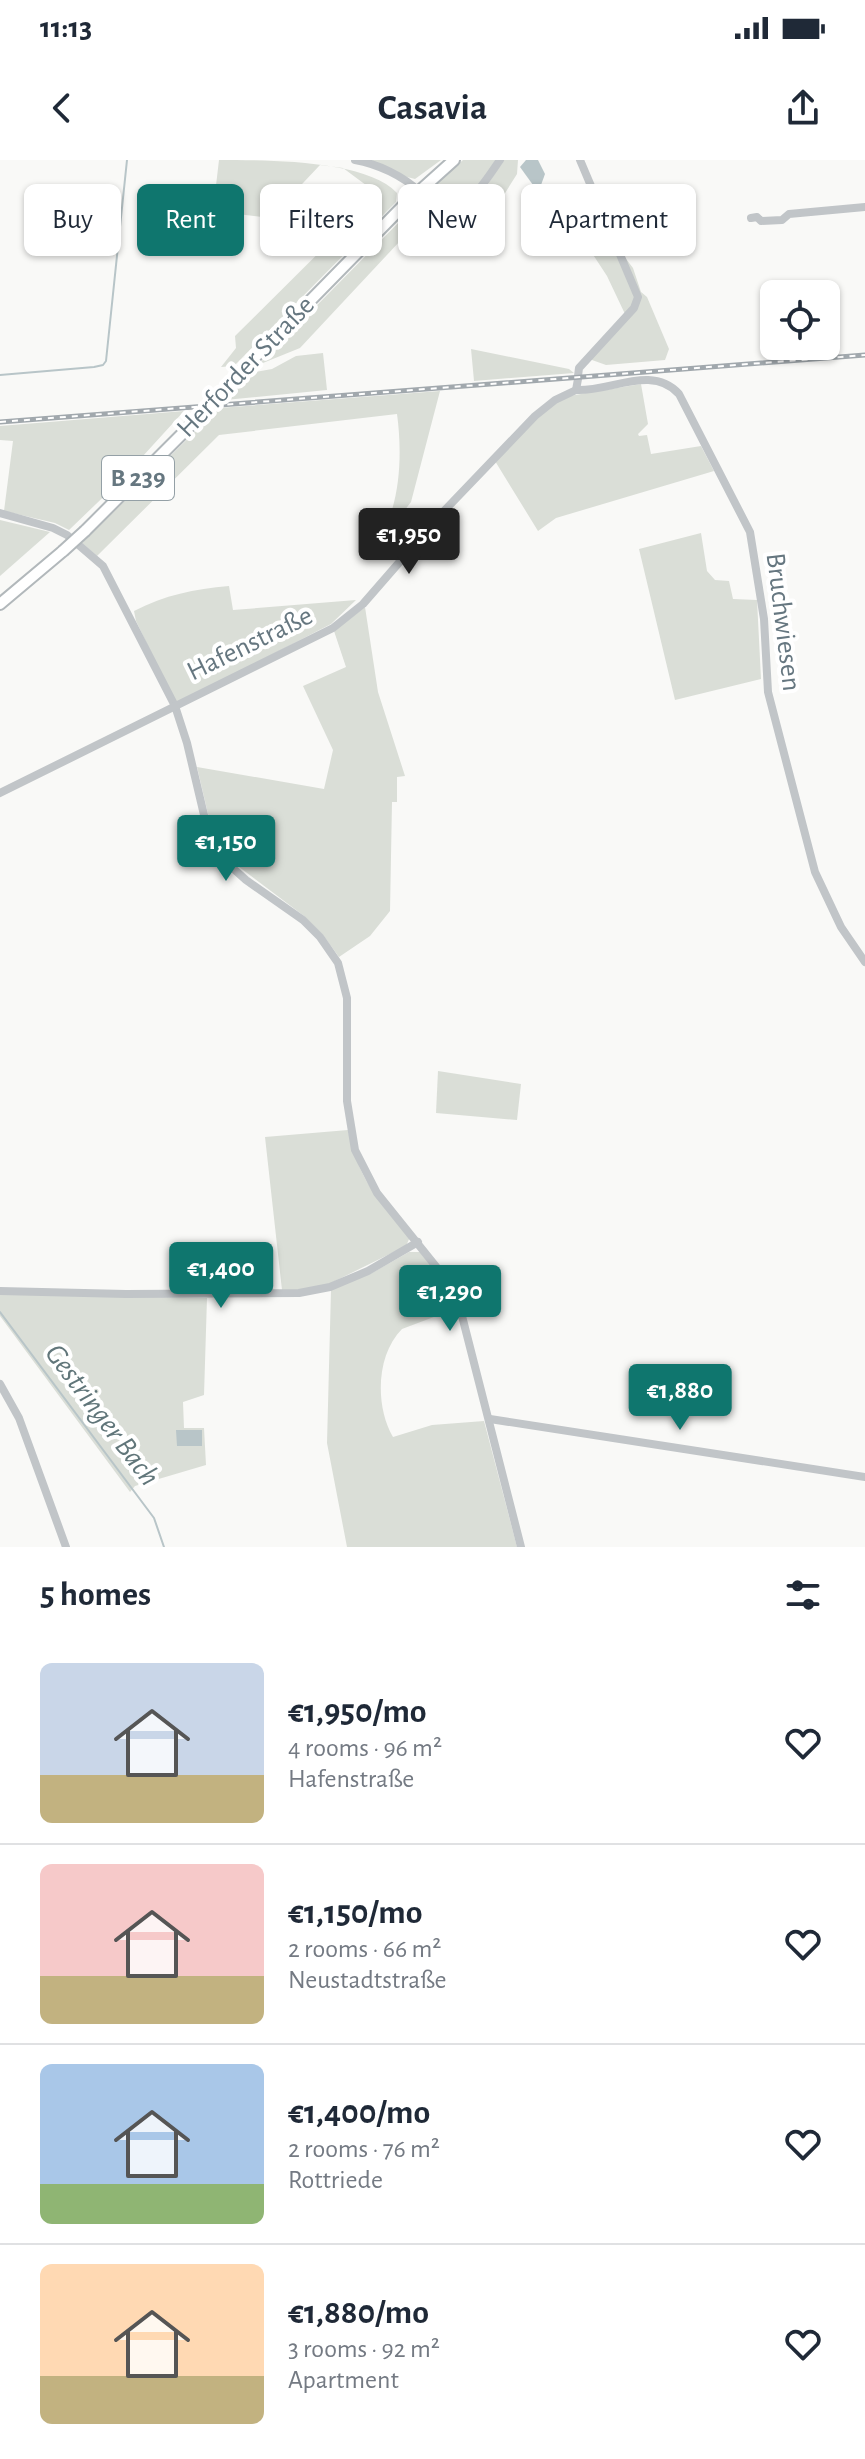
<!DOCTYPE html>
<html lang="en">
<head>
<meta charset="utf-8">
<style>
  :root { --surface:#fff; --page:#f6f6f7; --text:#1f2937; --muted:#747a83; --line:#e0e1e3; --accent:#0f766e }
  body { margin:0; font-family:"Alegreya Sans",sans-serif; background:var(--page); color:var(--text); height:100vh; display:flex; flex-direction:column; font-size:30px; white-space:nowrap }
  * { box-sizing:border-box; margin:0 }
  p { font-size:26px; color:var(--muted) }
  .icon { flex:none; width:44px; height:44px; fill:none; stroke:currentColor; stroke-width:2; stroke-linecap:round; stroke-linejoin:round }
  .map { position:relative; height:1387px; overflow:hidden }
  .details { display:flex; flex-direction:column; background:var(--surface); flex:1 }
  .details>* { flex:none }
  .hud { position:absolute; left:24px; top:24px; width:818px; height:72px; display:flex; gap:16px }
  .controls { position:absolute; left:760px; top:120px; display:grid; gap:16px }
  .controls a { display:grid; place-items:center; width:80px; height:80px; border-radius:12px; background:var(--surface); box-shadow:0 2px 6px #0004; font-size:40px }
  .price { position:absolute; translate:-50% -68px; padding:0 18px; border-radius:8px; background:var(--accent); color:#fff; font-size:26px; line-height:52px; filter:drop-shadow(0 2px 4px #0008) }
  .price::after { content:''; position:absolute; left:50%; top:48px; width:24px; height:18px; margin-left:-12px; background:inherit; clip-path:polygon(0 0,100% 0,50% 100%) }
  .price.active { background:#222; color:#fff }
  ul { padding:0; list-style:none }
  li { display:flex; align-items:center; gap:24px; height:200px; padding:0 40px }
  li+li { border-top:2px solid var(--line) }
  li span { display:grid; place-items:center; flex:none; width:224px; height:160px; border-radius:12px; color:#555 }
  li>.icon { margin-inline-start:auto }
  span .icon { width:96px; height:96px; fill:#fffc; stroke-width:1 }
  li b { font-size:34px }
  h2 { display:flex; justify-content:space-between; align-items:center; height:96px; padding:0 40px; font-size:34px }
  .chip { padding:0 28px; border-radius:12px; background:var(--surface); box-shadow:0 2px 6px #0004; font-size:28px; line-height:72px }
  .chip.active { background:var(--accent); color:#fff }
  .status { display:flex; justify-content:space-between; align-items:center; height:56px; padding:0 40px; background:var(--surface); direction:ltr }
  .status svg { height:22px; fill:currentColor }
  header { display:flex; justify-content:space-between; align-items:center; height:104px; padding:0 40px; background:var(--surface); font-size:36px; font-weight:700 }
  .map>svg:first-child { display:block }
  .green { fill:#daded7 }
  .water { fill:#b8c5c8 }
  .lines { fill:none; stroke-linecap:round; stroke-linejoin:round }
  .stream { stroke:#b8c5c8; stroke-width:2 }
  .major-casing { stroke:#b2b8bb; stroke-width:14 }
  .minor { stroke:#c1c5c8; stroke-width:8 }
  .major { stroke:#fff; stroke-width:10 }
  .rail-casing { stroke:#a1a8ad; stroke-width:5 }
  .rail { stroke:#fff; stroke-width:2; stroke-dasharray:6; stroke-linecap:butt }
  .major-bridge-casing { stroke:#b2b8bb; stroke-width:14; stroke-linecap:butt }
  .major-bridge { stroke:#fff; stroke-width:10 }
  .labels { text-anchor:middle; dominant-baseline:central; stroke-width:8; stroke-linejoin:round; paint-order:stroke }
  .shield { fill:#fff; stroke:#94a0a6; stroke-width:2 }
  .shield-label { font-size:26px; font-weight:bold; fill:#667780 }
  .street-label { font-size:28px; fill:#667780; stroke:#fff }
  .water-label { font-size:30px; font-style:italic; fill:#61767a; stroke:#fff }
</style>
</head>
<body>
<div class="status"><b>11:13</b><svg viewBox="0 0 49 12"><path d="M0 12V9h3v3zM5 12V6h3v6zM10 12V3h3v9zM15 12V0h3v12zM26 1h20v11H26zM47 4h2v5h-2z"/></svg></div>
<header><svg class="icon" aria-label="back" viewBox="0 0 24 24"><path d="M15 5l-7 7 7 7"/></svg>Casavia<svg class="icon" aria-label="share" viewBox="0 0 24 24"><path d="M12 15V3M7 8l5-5 5 5M5 13v7h14v-7"/></svg></header>
<div class="map">
<svg width="865" height="1387" viewBox="0 0 865 1387">
  <rect width="100%" height="100%" fill="#f9f9f7"/>
  <g class="green">
    <path d="M219,0C268,0 367,0 397,33L396,42L234,206L221,207L236,188L235,176L378,34L343,8L320,5L270,58L213,51Z"/>
    <path d="M371,0H441L415,19L403,16Z"/>
    <path d="M463,0H496C484,17 452,69 429,38L430,29Z"/>
    <path d="M504,0H518L517,14L495,49L487,71L465,63L415,65L300,188L258,205L407,54C465,70 475,42 504,0Z"/>
    <path d="M600,77L610,78L633,108L641,132L647,137L669,189L665,200L606,205L592,200L588,193L625,154L607,116L588,87Z"/>
    <path d="M471,189L569,209L574,213L474,221Z"/>
    <path d="M323,193L327,230L225,240L250,213L272,209L296,196Z"/>
    <path d="M641,224L648,264L638,274L639,276L647,275L651,294L701,286L714,311L556,358L538,371L495,301L538,256L557,242L569,236Z"/>
    <path d="M440,231L411,342L388,372L384,370C401,337 402,290 397,254L219,275L97,396L82,383L219,248Z"/>
    <path d="M184,251L122,319L69,370L55,363L4,351L13,281L0,280V266Z"/>
    <path d="M0,360L50,372L0,416Z"/>
    <path d="M701,373L707,411L715,420L729,421L733,439L757,440L761,519L675,540L639,389Z"/>
    <path d="M229,426L233,450L356,440L331,464L176,544L136,461L134,451C165,435 194,429 229,426Z"/>
    <path d="M365,447L378,532L405,616L397,617V642H392L390,751L370,776L339,797L323,775L304,756L230,700L213,675L197,607L324,629L333,590L303,526L346,507L334,471Z"/>
    <path d="M438,911L521,924L517,960L436,953Z"/>
    <path d="M348,970C357,1016 379,1043 410,1077L406,1086L329,1124L309,1130H282L265,977Z"/>
    <path d="M409,1092H420L439,1116L455,1149L402,1169C376,1195 375,1246 393,1277L432,1265L484,1261L517,1387H347L327,1283L331,1130L372,1113Z"/>
    <path d="M0,1134L207,1138L204,1235L183,1242L184,1268H204L206,1305L135,1326L130,1332L0,1156Z"/>
  </g>
  <g class="water">
    <path d="M526,0H538L545,14L541,25H533L520,7Z"/>
    <path d="M176,1270H202V1286H177Z"/>
  </g>
  <g class="lines">
    <g class="stream">
      <path d="M0,215L94,207L103,205L106,201L127,0"/>
      <path d="M0,1152L154,1358L164,1387"/>
    </g>
    <defs>
      <g id="major">
        <path d="M256,196L405,44L454,0"/>
        <path d="M85,371L191,265"/>
        <path d="M0,444L63,391"/>
      </g>
    </defs>
    <use href="#major" class="major-casing"/>
    <g class="minor">
      <path d="M355,0C378,4 403,16 420,32"/>
      <path d="M405,44C414,46 421,51 430,53C465,58 483,24 500,0"/>
      <path d="M751,58L757,57L761,61L782,60L789,54L865,47"/>
      <path d="M578,216L579,208L634,148L638,137L580,0"/>
      <path d="M576,230C610,232 652,204 679,234L750,372L764,459L768,532L815,712L841,767L865,802"/>
      <path d="M0,353L53,368L67,375L103,406L175,546L187,583L209,676L227,703L246,720L303,760L320,777L338,803L347,838V941L355,990L377,1033L442,1114L461,1152L521,1387"/>
      <path d="M0,633L333,468L363,444L444,351L535,256L555,240L576,230L578,219"/>
      <path d="M0,1131L126,1134L299,1133L330,1127L368,1111L418,1082"/>
      <path d="M0,1224L19,1258L66,1387"/>
      <path d="M490,1259L865,1317"/>
    </g>
    <use href="#major" class="major"/>
    <defs>
      <path id="rail" d="M0,262L865,195"/>
    </defs>
    <use href="#rail" class="rail-casing"/>
    <use href="#rail" class="rail"/>
    <defs>
      <g id="major-bridge">
        <path d="M191,265L256,196"/>
        <path d="M63,391L85,371"/>
      </g>
    </defs>
    <use href="#major-bridge" class="major-bridge-casing"/>
    <use href="#major-bridge" class="major-bridge"/>
  </g>
  <g class="labels">
    <rect class="shield" x="102" y="296" width="72" height="44" rx="6"/>
    <g class="shield-label">
      <text x="138" y="318">B 239</text>
    </g>
    <g class="street-label">
      <text transform="translate(246 207) rotate(-46)">Herforder Straße</text>
      <text transform="translate(783 462) rotate(83)">Bruchwiesen</text>
      <text transform="translate(250 484) rotate(-26)">Hafenstraße</text>
    </g>
    <g class="water-label">
      <text transform="translate(102 1255) rotate(53)">Gestringer Bach</text>
    </g>
  </g>
</svg>
<div class="controls">
<a><svg class="icon" aria-label="locate" viewBox="0 0 24 24"><circle cx="12" cy="12" r="6"/><path d="M12 2v4M12 18v4M2 12h4M18 12h4"/></svg></a>
</div>
<b class="price active" style="left:409px;top:416px">€1,950</b>
<b class="price" style="left:226px;top:723px">€1,150</b>
<b class="price" style="left:221px;top:1150px">€1,400</b>
<b class="price" style="left:450px;top:1173px">€1,290</b>
<b class="price" style="left:680px;top:1272px">€1,880</b>
<div class="hud">
<a class="chip">Buy</a>
<a class="chip active">Rent</a>
<a class="chip">Filters</a>
<a class="chip">New</a>
<a class="chip">Apartment</a>
</div>
</div>
<section class="details">
<h2>5 homes<svg class="icon" aria-label="filters" viewBox="0 0 24 24"><path d="M4 7h16M4 17h16"/><circle cx="9" cy="7" r="2"/><circle cx="15" cy="17" r="2"/></svg></h2>
<ul>
<li><span style="background:linear-gradient(#c9d6e8 70%,#c2b280 0)"><svg class="icon" aria-label="home" viewBox="0 0 24 24"><path d="M3 11l9-7 9 7M6 9v11h12V9"/></svg></span><div><b>€1,950/mo</b><p>4 rooms · 96 m²</p><p>Hafenstraße</p></div><svg class="icon" aria-label="heart" viewBox="0 0 24 24"><path d="M12 20l-8-8c-3-5 5-10 8-4 3-6 11-1 8 4z"/></svg></li>
<li><span style="background:linear-gradient(#f6c9c9 70%,#c2b280 0)"><svg class="icon" aria-label="home" viewBox="0 0 24 24"><path d="M3 11l9-7 9 7M6 9v11h12V9"/></svg></span><div><b>€1,150/mo</b><p>2 rooms · 66 m²</p><p>Neustadtstraße</p></div><svg class="icon" aria-label="heart" viewBox="0 0 24 24"><path d="M12 20l-8-8c-3-5 5-10 8-4 3-6 11-1 8 4z"/></svg></li>
<li><span style="background:linear-gradient(#a9c7e8 75%,#8fb573 0)"><svg class="icon" aria-label="home" viewBox="0 0 24 24"><path d="M3 11l9-7 9 7M6 9v11h12V9"/></svg></span><div><b>€1,400/mo</b><p>2 rooms · 76 m²</p><p>Rottriede</p></div><svg class="icon" aria-label="heart" viewBox="0 0 24 24"><path d="M12 20l-8-8c-3-5 5-10 8-4 3-6 11-1 8 4z"/></svg></li>
<li><span style="background:linear-gradient(#ffd9b3 70%,#c2b280 0)"><svg class="icon" aria-label="home" viewBox="0 0 24 24"><path d="M3 11l9-7 9 7M6 9v11h12V9"/></svg></span><div><b>€1,880/mo</b><p>3 rooms · 92 m²</p><p>Apartment</p></div><svg class="icon" aria-label="heart" viewBox="0 0 24 24"><path d="M12 20l-8-8c-3-5 5-10 8-4 3-6 11-1 8 4z"/></svg></li>
</ul>
</section>
</body>
</html>
